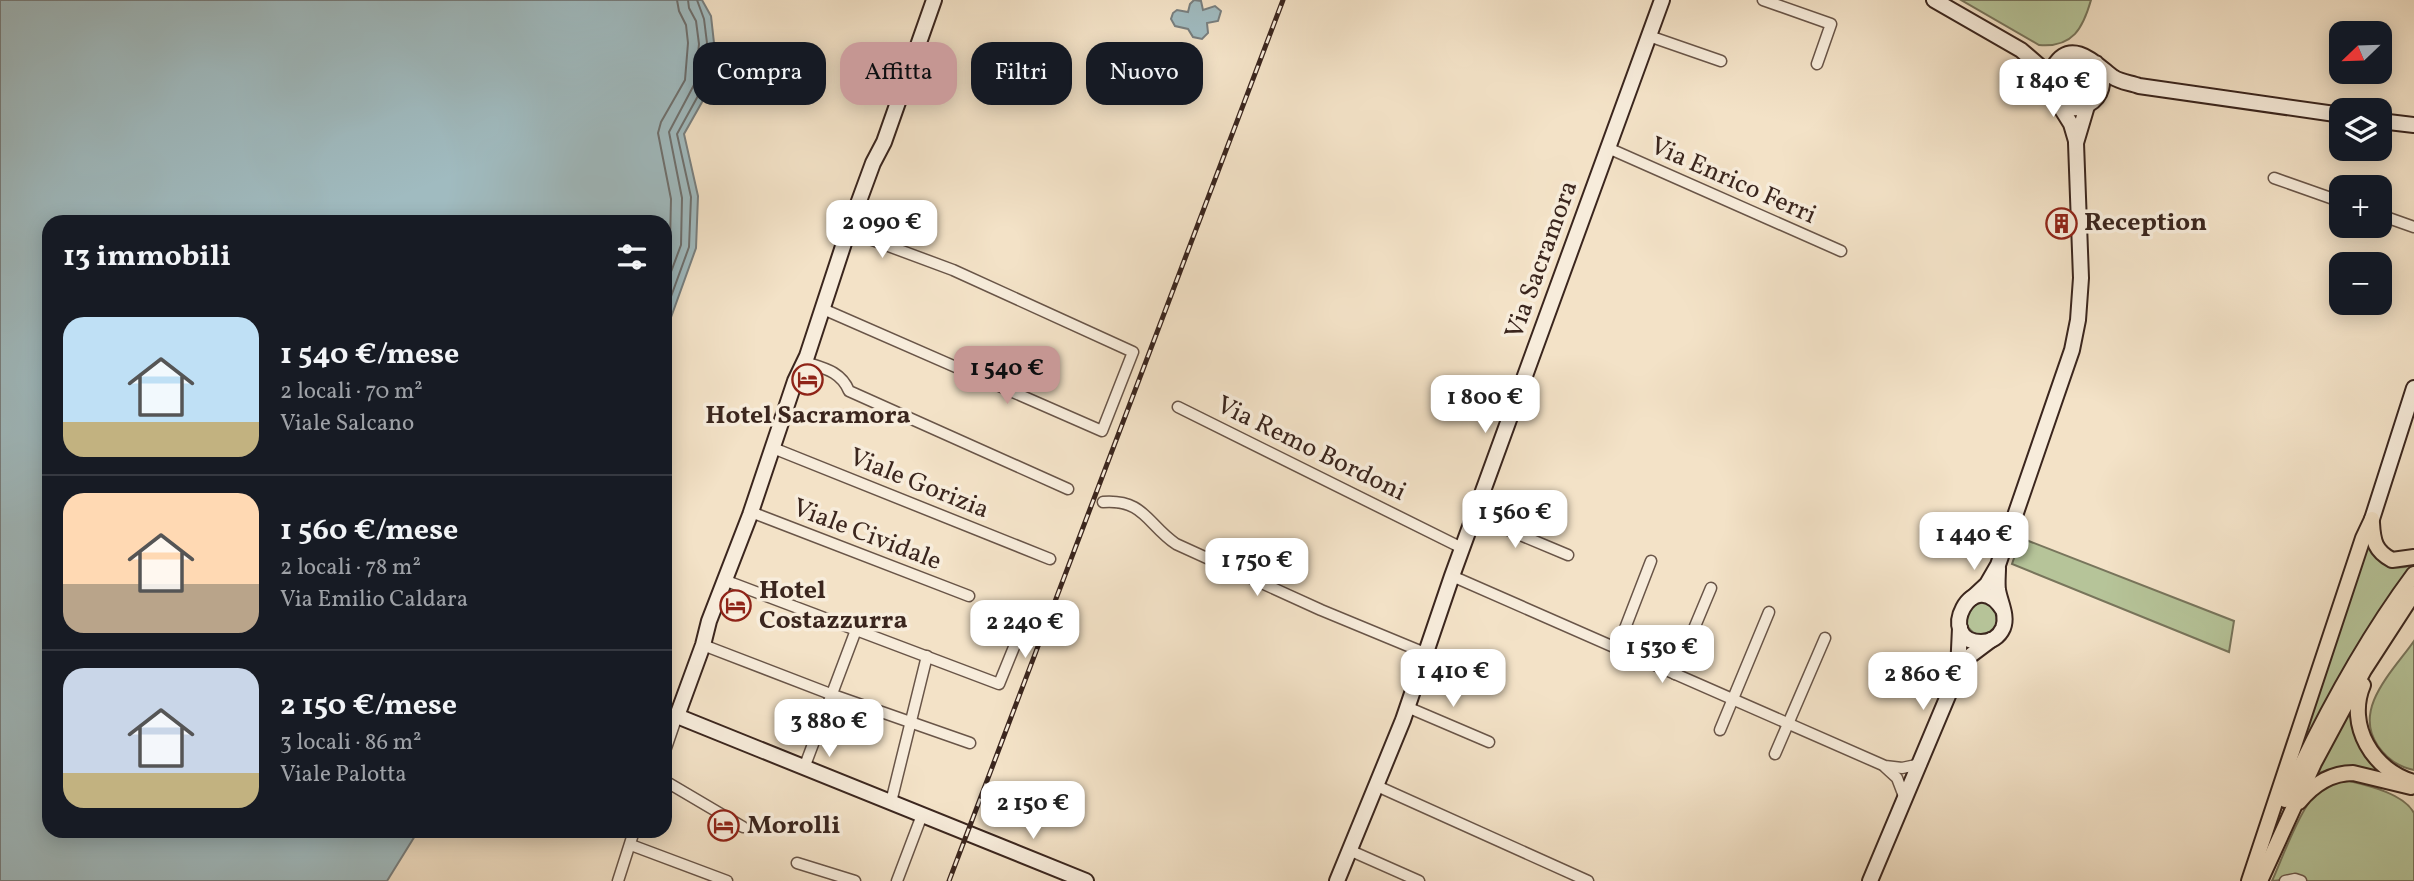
<!DOCTYPE html>
<html lang="it">
<head>
<meta charset="utf-8">
<style>
  :root { --surface:#171b24; --page:#20242c; --text:#f1f3f6; --muted:#9ea1a6; --line:#363941; --accent:#c59692 }
  body { margin:0; font-family:Vollkorn,serif; background:var(--page); color:var(--text); height:100vh; display:flex; flex-direction:column; font-size:26px; white-space:nowrap }
  * { box-sizing:border-box; margin:0 }
  p { font-size:23px; color:var(--muted) }
  .icon { flex:none; width:38px; height:38px; fill:none; stroke:currentColor; stroke-width:2; stroke-linecap:round; stroke-linejoin:round }
  .map { position:relative; flex:1; overflow:hidden }
  .sheet { position:absolute; left:42px; top:215px; width:630px; height:623px; display:flex; flex-direction:column; background:var(--surface); border-radius:21px; box-shadow:0 4px 18px #0003 }
  .sheet>* { flex:none }
  .hud { position:absolute; left:693px; top:42px; width:665px; height:63px; display:flex; gap:14px }
  .needle { width:46px; rotate:247deg }
  .buttons { position:absolute; left:2329px; top:21px; display:grid; gap:14px }
  .buttons a { display:grid; place-items:center; width:63px; height:63px; border-radius:14px; background:var(--surface); box-shadow:0 4px 18px #0003; font-size:35px }
  .price { position:absolute; translate:-50% -60px; padding:0 16px; border-radius:14px; background:#fff; color:#222; font-size:23px; line-height:46px; filter:drop-shadow(0 2px 4px #0008) }
  .price::after { content:''; position:absolute; left:50%; top:42px; width:21px; height:16px; margin-left:-10px; background:inherit; clip-path:polygon(0 0,100% 0,50% 100%) }
  .price.active { background:var(--accent); color:#111 }
  ul { padding:0; list-style:none }
  li { display:flex; align-items:center; gap:21px; height:175px; padding:0 21px }
  li+li { border-top:2px solid var(--line) }
  li span { display:grid; place-items:center; flex:none; width:196px; height:140px; border-radius:21px; color:#555 }
  li>.icon { margin-inline-start:auto }
  span .icon { width:84px; height:84px; fill:#fffc; stroke-width:1 }
  li b { font-size:30px }
  h2 { display:flex; justify-content:space-between; align-items:center; height:84px; padding:0 21px; font-size:30px }
  .tag { padding:0 24px; border-radius:21px; background:var(--surface); box-shadow:0 4px 18px #0003; font-size:24px; line-height:63px }
  .tag.active { background:var(--accent); color:#111 }
  .map>svg:first-child { display:block }
  .green { fill:#b6c499; stroke:#78755c; stroke-width:2 }
  .water { fill:#a0bbc0; stroke:#787f7f; stroke-width:2 }
  .lines { fill:none; stroke-linecap:round; stroke-linejoin:round }
  .shore { stroke:#6e706f; stroke-width:2 }
  .street-casing { stroke:#695548; stroke-width:13 }
  .secondary-casing { stroke:#3b261e; stroke-width:18 }
  .primary-casing { stroke:#3b261e; stroke-width:18 }
  .street { stroke:#f7ecdb; stroke-width:10 }
  .secondary { stroke:#f7ecdb; stroke-width:14 }
  .primary { stroke:#f3e2c7; stroke-width:14 }
  .rail-casing { stroke:#3b261e; stroke-width:5 }
  .rail { stroke:#f7ecdb; stroke-width:2.5; stroke-dasharray:8; stroke-linecap:butt }
  .labels { text-anchor:middle; dominant-baseline:central; stroke-width:7; stroke-linejoin:round; paint-order:stroke }
  .street-label { font-size:26px; fill:#3b261e; stroke:#f7ecdb }
  .poi-label { font-size:26px; font-weight:bold; fill:#3b261e; stroke:#f7ecdb; text-anchor:start }
</style>
</head>
<body>
<div class="map">
<svg width="2414" height="881" viewBox="0 0 2414 881">
  <rect width="100%" height="100%" fill="#f3e2c7"/>
  <filter id="stains"><feTurbulence type="fractalNoise" baseFrequency=".00286" numOctaves="4"/><feColorMatrix values="0 0 0 0 .2 0 0 0 0 .09 0 0 0 0 .02 0 0 0 .5 -.17"/></filter>
  <radialGradient id="worn" r=".72"><stop offset=".6" stop-color="#630" stop-opacity="0"/><stop offset="1" stop-color="#630" stop-opacity=".3"/></radialGradient>
  <g class="green">
    <path d="M1961,0H2091C2083,28 2073,48 2039,45Z"/>
    <circle cx="2076" cy="81" r="20"/>
    <path d="M2021,538L2234,621L2229,652L2012,564Z"/>
    <path d="M2366,543C2376,562 2390,573 2412,565L2413,567L2353,656L2302,746L2300,745Z"/>
    <circle cx="1982" cy="619" r="16"/>
    <path d="M2414,641V770C2399,767 2387,759 2378,746C2352,709 2393,671 2414,641Z"/>
    <path d="M2351,705C2359,740 2358,753 2388,776L2343,766L2315,774Z"/>
    <path d="M2349,781C2370,786 2404,794 2414,813V881H2307C2290,873 2286,881 2272,881C2282,859 2303,800 2322,788C2330,783 2340,782 2349,781Z"/>
  </g>
  <g class="water">
    <path d="M0,0H702L711,16L714,43L710,88L684,134L698,196L696,248L665,334V222H49V831H418L387,881H0Z"/>
    <path d="M1194,0L1201,1L1203,10L1215,6L1221,11L1218,21L1207,23L1208,33L1202,39L1193,37L1188,29L1175,26L1171,19L1173,13L1177,10L1188,12L1190,4Z"/>
  </g>
  <g class="lines">
    <g class="shore">
      <path d="M665,257L670,243L671,199L658,133L661,122L685,80L688,43L686,25L679,11L677,0"/>
      <path d="M665,288L681,245L682,198L669,132L695,83L699,44L696,21L689,8L688,0"/>
      <path d="M665,313L689,247L691,197L677,134L704,85L707,43L704,19L697,0"/>
    </g>
    <defs>
      <g id="street">
        <path d="M1763,0L1831,24L1817,64"/>
        <path d="M1649,36L1721,61"/>
        <path d="M1608,148L1841,251"/>
        <path d="M2274,178L2342,202"/>
        <path d="M2380,215L2414,227"/>
        <path d="M823,309L1102,431L1133,352L953,270L848,231"/>
        <path d="M805,362C823,368 841,371 849,391L1068,489"/>
        <path d="M1178,407L1462,548"/>
        <path d="M773,448L1050,559"/>
        <path d="M1103,502C1144,499 1147,524 1176,544L1321,610L1425,653"/>
        <path d="M751,512L969,596"/>
        <path d="M1475,516L1568,555"/>
        <path d="M1452,576L1885,766L1902,768L1921,764"/>
        <path d="M724,580L999,684L1023,625"/>
        <path d="M703,645L833,695L970,743"/>
        <path d="M1617,649L1651,561"/>
        <path d="M1675,674L1711,588"/>
        <path d="M1407,707L1489,742"/>
        <path d="M1720,730L1769,612"/>
        <path d="M665,751L677,716"/>
        <path d="M1775,754L1825,638"/>
        <path d="M1885,767L1897,778L1905,799"/>
        <path d="M804,768L856,630"/>
        <path d="M665,781L743,827"/>
        <path d="M1377,786L1588,881"/>
        <path d="M891,802L927,656"/>
        <path d="M631,845L727,881"/>
        <path d="M1349,850L1419,881"/>
        <path d="M797,863L855,881"/>
        <path d="M618,881L634,831"/>
        <path d="M897,881L922,815"/>
        <path d="M2285,881L2295,879L2301,881"/>
      </g>
      <g id="secondary">
        <path d="M934,0L884,142L873,163L848,231L807,356L795,381L750,515L709,621L703,645L677,716L1086,881"/>
        <path d="M1934,0L2021,50L2050,75"/>
        <path d="M2096,63C2120,101 2066,126 2051,92C2048,83 2049,73 2054,66C2072,37 2097,65 2113,77C2120,82 2131,83 2139,86L2342,115"/>
        <path d="M2056,100L2071,124L2076,141"/>
        <path d="M2380,121L2414,125"/>
        <path d="M2372,519L2414,388"/>
        <path d="M1998,568C1998,575 1997,583 1998,590C2000,602 2008,616 2003,628C1999,637 1991,642 1981,642C1934,642 1973,562 2003,610"/>
        <path d="M1972,598L1987,584L1998,565L2072,350L2078,320L2081,278L2076,143L2087,106"/>
        <path d="M1958,671L1960,628"/>
        <path d="M1337,881L1403,720L1452,576L1662,0"/>
        <path d="M1870,881L1958,672L1971,655L1991,640"/>
      </g>
      <g id="primary">
        <path d="M2372,523C2373,541 2375,551 2392,560L2414,557"/>
        <path d="M2363,685C2346,725 2373,771 2414,782"/>
        <path d="M2285,800C2321,721 2362,644 2414,574"/>
        <path d="M2299,802C2313,785 2330,773 2353,773L2411,787"/>
        <path d="M2249,881L2363,538L2372,519"/>
        <path d="M2260,881L2314,763L2364,670L2414,593"/>
      </g>
    </defs>
    <use href="#street" class="street-casing"/>
    <use href="#secondary" class="secondary-casing"/>
    <use href="#primary" class="primary-casing"/>
    <use href="#street" class="street"/>
    <use href="#secondary" class="secondary"/>
    <use href="#primary" class="primary"/>
    <defs>
      <path id="rail" d="M949,881L1283,0"/>
    </defs>
    <use href="#rail" class="rail-casing"/>
    <use href="#rail" class="rail"/>
  </g>
  <defs>
    <symbol id="building-ring" viewBox="-11 -11 22 22"><circle r="9.5" fill="#f7ecdb" stroke="#8f2418" stroke-width="1.5"/><path d="M-4-6H4V6H1V3H-1V6H-4ZM-2.5-4.3h1.7v1.8h-1.7ZM.8-4.3h1.7v1.8H.8ZM-2.5-1h1.7V.8h-1.7ZM.8-1h1.7V.8H.8Z" fill="#8f2418"/></symbol>
    <symbol id="hotel-ring" viewBox="-11 -11 22 22"><circle r="9.5" fill="#f7ecdb" stroke="#8f2418" stroke-width="1.5"/><path d="M-6-4.5h1.5V1H6V5H4.5V3h-9V5H-6ZM-4 0a1.8 1.8 0 1 1 3.6 0ZM.5 0V-2.5h3Q6-2.5 6 0Z" fill="#8f2418"/></symbol>
  </defs>
  <g fill-rule="evenodd">
    <use href="#building-ring" x="2044" y="206" width="35" height="35"/>
    <use href="#hotel-ring" x="790" y="362" width="35" height="35"/>
    <use href="#hotel-ring" x="718" y="588" width="35" height="35"/>
    <use href="#hotel-ring" x="706" y="808" width="35" height="35"/>
  </g>
  <g class="labels">
    <g class="street-label">
      <text transform="translate(1733 181) rotate(24)">Via Enrico Ferri</text>
      <text transform="translate(1542 260) rotate(-70)">Via Sacramora</text>
      <text transform="translate(1311 449) rotate(26)">Via Remo Bordoni</text>
      <text transform="translate(919 484) rotate(22)">Viale Gorizia</text>
      <text transform="translate(867 535) rotate(21)">Viale Cividale</text>
    </g>
    <g class="poi-label">
      <text x="2084" y="223">Reception</text>
      <text x="808" y="416" text-anchor="middle">Hotel Sacramora</text>
      <text x="759" y="591">Hotel<tspan x="759" dy="30">Costazzurra</tspan></text>
      <text x="747" y="826">Morolli</text>
    </g>
  </g>
  <rect width="100%" height="100%" filter="url(#stains)"/>
  <rect width="100%" height="100%" fill="url(#worn)"/>
</svg>
<div class="buttons">
<a><svg class="needle" viewBox="-14 -14 28 28"><path d="M0-13l5 13h-10z" fill="#e53935"/><path d="M0 13l5-13h-10z" fill="#9ea1a6"/></svg></a>
<a><svg class="icon" aria-label="layers" viewBox="0 0 24 24"><path d="M12 4l9 5-9 5-9-5zM3 14l9 5 9-5"/></svg></a>
<a>+</a>
<a>−</a>
</div>
<b class="price" style="left:2053px;top:119px">1 840 €</b>
<b class="price" style="left:882px;top:260px">2 090 €</b>
<b class="price active" style="left:1007px;top:406px">1 540 €</b>
<b class="price" style="left:1485px;top:435px">1 800 €</b>
<b class="price" style="left:1515px;top:550px">1 560 €</b>
<b class="price" style="left:1974px;top:572px">1 440 €</b>
<b class="price" style="left:1257px;top:598px">1 750 €</b>
<b class="price" style="left:1025px;top:660px">2 240 €</b>
<b class="price" style="left:1662px;top:685px">1 530 €</b>
<b class="price" style="left:1453px;top:709px">1 410 €</b>
<b class="price" style="left:1923px;top:712px">2 860 €</b>
<b class="price" style="left:829px;top:759px">3 880 €</b>
<b class="price" style="left:1033px;top:841px">2 150 €</b>
<div class="hud">
<a class="tag">Compra</a>
<a class="tag active">Affitta</a>
<a class="tag">Filtri</a>
<a class="tag">Nuovo</a>
</div>
<section class="sheet">
<h2>13 immobili<svg class="icon" aria-label="filters" viewBox="0 0 24 24"><path d="M4 7h16M4 17h16"/><circle cx="9" cy="7" r="2"/><circle cx="15" cy="17" r="2"/></svg></h2>
<ul>
<li><span style="background:linear-gradient(#bfe0f5 75%,#c2b280 0)"><svg class="icon" aria-label="home" viewBox="0 0 24 24"><path d="M3 11l9-7 9 7M6 9v11h12V9"/></svg></span><div><b>1 540 €/mese</b><p>2 locali · 70 m²</p><p>Viale Salcano</p></div></li>
<li><span style="background:linear-gradient(#ffd9b3 65%,#b9a48a 0)"><svg class="icon" aria-label="home" viewBox="0 0 24 24"><path d="M3 11l9-7 9 7M6 9v11h12V9"/></svg></span><div><b>1 560 €/mese</b><p>2 locali · 78 m²</p><p>Via Emilio Caldara</p></div></li>
<li><span style="background:linear-gradient(#c9d6e8 75%,#c2b280 0)"><svg class="icon" aria-label="home" viewBox="0 0 24 24"><path d="M3 11l9-7 9 7M6 9v11h12V9"/></svg></span><div><b>2 150 €/mese</b><p>3 locali · 86 m²</p><p>Viale Palotta</p></div></li>
</ul>
</section>
</div>
</body>
</html>
